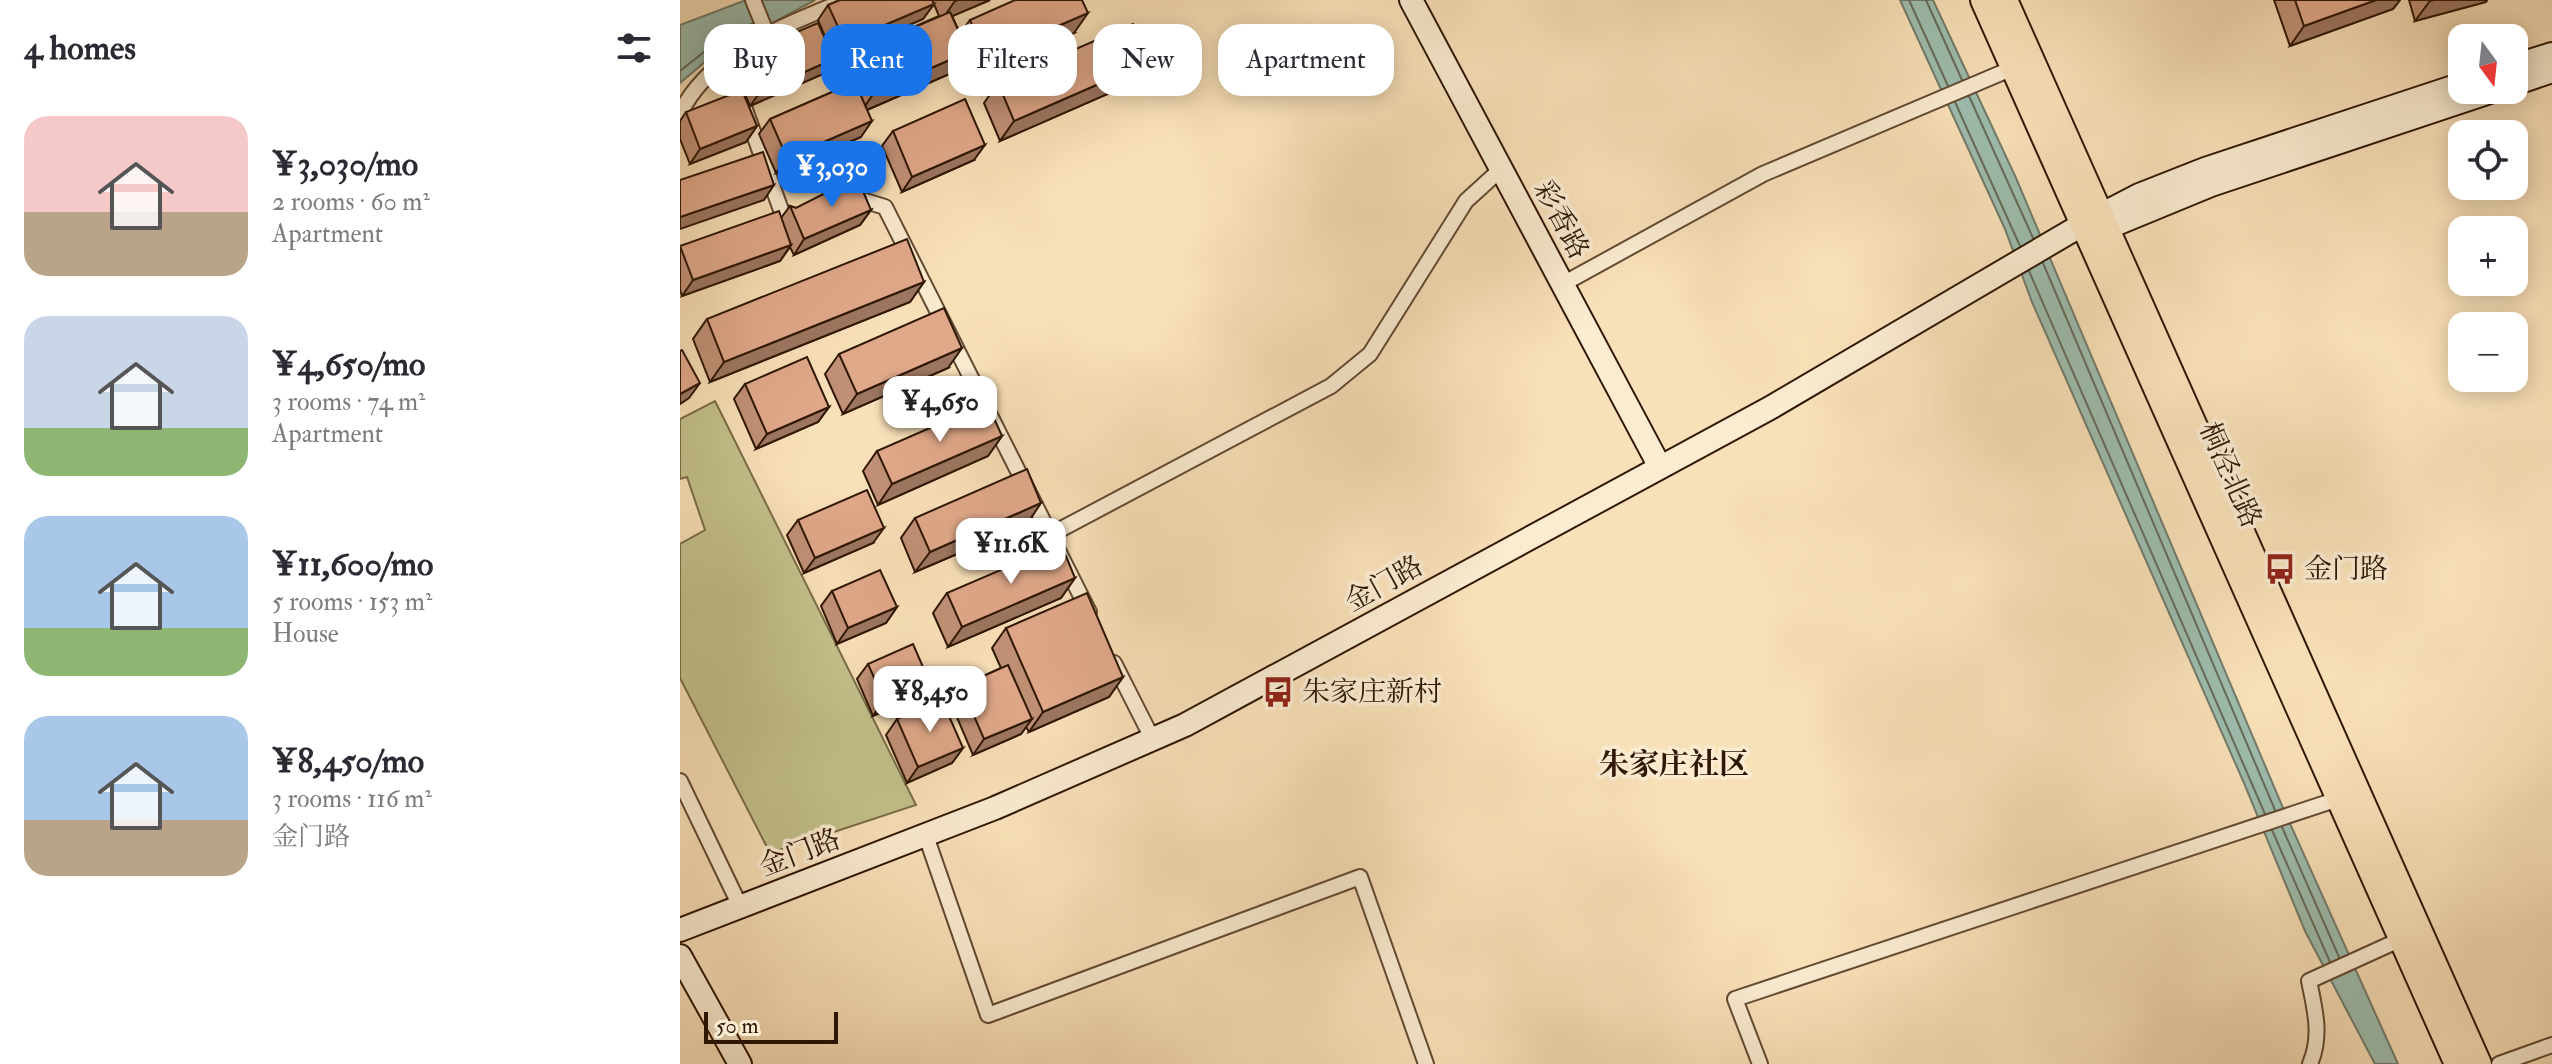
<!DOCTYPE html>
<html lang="en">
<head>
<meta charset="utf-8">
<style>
  :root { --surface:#fff; --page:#f2f2f3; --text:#2b2b33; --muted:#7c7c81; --accent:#1a73e8 }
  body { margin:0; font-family:"IM FELL Double Pica","Noto Serif SC",serif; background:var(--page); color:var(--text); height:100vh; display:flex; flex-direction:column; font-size:30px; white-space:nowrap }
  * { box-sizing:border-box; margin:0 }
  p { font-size:26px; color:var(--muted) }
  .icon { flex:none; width:44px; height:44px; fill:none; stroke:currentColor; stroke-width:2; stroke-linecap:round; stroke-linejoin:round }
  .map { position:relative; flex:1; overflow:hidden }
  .sheet { display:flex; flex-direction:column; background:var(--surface); width:680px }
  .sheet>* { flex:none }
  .banner { position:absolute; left:24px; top:24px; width:760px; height:72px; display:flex; gap:16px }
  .needle { width:52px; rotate:165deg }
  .fabs { position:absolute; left:1768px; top:24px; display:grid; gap:16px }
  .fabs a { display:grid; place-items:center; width:80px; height:80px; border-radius:16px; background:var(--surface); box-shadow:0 4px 20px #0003; font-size:40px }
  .scale { position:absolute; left:24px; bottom:20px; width:134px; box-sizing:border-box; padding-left:8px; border:4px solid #301704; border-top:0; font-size:22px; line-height:28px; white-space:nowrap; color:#301704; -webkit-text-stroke:6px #faebd1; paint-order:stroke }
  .price { position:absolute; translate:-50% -68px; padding:0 18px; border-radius:16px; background:#fff; color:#222; font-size:26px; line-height:52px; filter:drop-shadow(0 2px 4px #0008) }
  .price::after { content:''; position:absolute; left:50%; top:48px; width:24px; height:18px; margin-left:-12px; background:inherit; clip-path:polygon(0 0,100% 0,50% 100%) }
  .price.current { background:var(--accent); color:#fff }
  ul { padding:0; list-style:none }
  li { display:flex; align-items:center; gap:24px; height:200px; padding:0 24px }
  li span { display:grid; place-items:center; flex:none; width:224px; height:160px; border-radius:24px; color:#555 }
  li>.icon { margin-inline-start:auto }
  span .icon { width:96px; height:96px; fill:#fffc; stroke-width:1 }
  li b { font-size:34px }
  h2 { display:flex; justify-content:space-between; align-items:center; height:96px; padding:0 24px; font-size:34px }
  .pill { padding:0 28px; border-radius:24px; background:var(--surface); box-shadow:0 4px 20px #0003; font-size:28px; line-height:72px }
  .pill.current { background:var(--accent); color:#fff }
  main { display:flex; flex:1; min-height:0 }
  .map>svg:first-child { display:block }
  .green { fill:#c3c18b; stroke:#7a6c48; stroke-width:2 }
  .water { fill:#9dbdae; stroke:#717b6a; stroke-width:2 }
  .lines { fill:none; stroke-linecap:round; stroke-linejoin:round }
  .shore { stroke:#666a59; stroke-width:2 }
  .street-casing { stroke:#624931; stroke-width:18 }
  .secondary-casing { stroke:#301704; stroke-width:26 }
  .primary-casing { stroke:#301704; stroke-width:28 }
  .street { stroke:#faebd1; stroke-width:14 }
  .secondary { stroke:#faebd1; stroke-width:22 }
  .primary { stroke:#f8e0b8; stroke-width:24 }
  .wall { fill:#c19177; stroke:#301704; stroke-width:2 }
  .shaded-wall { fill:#9d7661; stroke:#301704; stroke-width:2 }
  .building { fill:#e0a98a; stroke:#301704; stroke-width:2 }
  .labels { text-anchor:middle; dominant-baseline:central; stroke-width:7; stroke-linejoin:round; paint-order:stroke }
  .street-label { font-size:28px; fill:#301704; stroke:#faebd1 }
  .poi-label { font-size:28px; fill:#301704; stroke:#faebd1; text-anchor:start }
  .neighbourhood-label { font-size:30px; font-weight:bold; fill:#301704; stroke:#faebd1 }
</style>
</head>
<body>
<main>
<section class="sheet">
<h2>4 homes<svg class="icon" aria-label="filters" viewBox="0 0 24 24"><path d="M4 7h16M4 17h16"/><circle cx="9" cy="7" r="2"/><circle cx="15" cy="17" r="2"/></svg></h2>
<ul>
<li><span style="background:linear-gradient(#f6c9c9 60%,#b9a48a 0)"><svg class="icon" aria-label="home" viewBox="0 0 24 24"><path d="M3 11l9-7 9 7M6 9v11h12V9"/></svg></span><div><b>¥3,030/mo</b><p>2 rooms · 60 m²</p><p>Apartment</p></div></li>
<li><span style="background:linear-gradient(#c9d6e8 70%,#8fb573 0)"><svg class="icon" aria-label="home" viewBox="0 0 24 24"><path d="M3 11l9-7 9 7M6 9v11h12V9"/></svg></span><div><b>¥4,650/mo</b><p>3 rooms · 74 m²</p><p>Apartment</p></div></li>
<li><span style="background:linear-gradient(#a9c7e8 70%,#8fb573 0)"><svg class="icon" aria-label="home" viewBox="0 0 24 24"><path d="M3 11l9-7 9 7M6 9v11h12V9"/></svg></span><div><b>¥11,600/mo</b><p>5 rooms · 153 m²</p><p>House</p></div></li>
<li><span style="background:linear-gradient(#a9c7e8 65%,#b9a48a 0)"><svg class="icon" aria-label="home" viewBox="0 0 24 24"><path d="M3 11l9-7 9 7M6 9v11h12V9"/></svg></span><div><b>¥8,450/mo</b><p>3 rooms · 116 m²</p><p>金门路</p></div></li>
</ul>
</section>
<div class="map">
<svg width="1872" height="1064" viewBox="0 0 1872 1064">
  <rect width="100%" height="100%" fill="#f8e0b8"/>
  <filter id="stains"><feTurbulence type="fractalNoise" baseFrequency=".0025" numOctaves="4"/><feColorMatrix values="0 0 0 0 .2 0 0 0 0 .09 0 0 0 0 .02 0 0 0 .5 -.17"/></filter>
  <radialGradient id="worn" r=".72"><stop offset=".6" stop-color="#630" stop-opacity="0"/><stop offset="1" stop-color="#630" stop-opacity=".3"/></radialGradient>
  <path class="green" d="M35,401L236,805L90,853L0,678V544L25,530L7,477L0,479V419Z"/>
  <g class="water">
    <path d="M66,0H135L33,55L0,83V25Z"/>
    <path d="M1220,0H1253L1336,178L1603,808L1718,1064H1695L1625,931L1564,783L1352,302L1325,229Z"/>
  </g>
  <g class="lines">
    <g class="shore">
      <path d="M1229,0L1268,86"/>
      <path d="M1246,0L1282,80"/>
      <path d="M0,71L29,48L73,23"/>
      <path d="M1289,96L1353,238"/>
      <path d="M1275,102L1340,246"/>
      <path d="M1363,263L1595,810"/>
      <path d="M1349,271L1585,814"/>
      <path d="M1602,827L1659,957"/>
      <path d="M1592,830L1650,962"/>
    </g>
    <defs>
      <g id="street">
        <path d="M73,0L88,37"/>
        <path d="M47,59L106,224L114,220"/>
        <path d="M0,114C29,52 107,25 166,0"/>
        <path d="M169,196L205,207L409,612"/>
        <path d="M881,285L1083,174L1333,68"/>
        <path d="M370,535L651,386L690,354L786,201L820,170"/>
        <path d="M434,663L473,740"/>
        <path d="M0,781L61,908"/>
        <path d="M246,836L308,1015L680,877L746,1064"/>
        <path d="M1080,1064L1055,999L1661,798"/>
        <path d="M1630,1064C1642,1036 1635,1010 1629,981L1726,937"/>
        <path d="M1819,1064L1872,1045"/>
      </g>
      <g id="secondary">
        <path d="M731,0L980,467"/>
        <path d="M1834,66L1872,54"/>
        <path d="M1834,84L1872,71"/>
        <path d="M1410,224L1429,227L1531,185L1816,90"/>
        <path d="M0,930L315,808L505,725L1090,408L1405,223L1459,195L1525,169L1782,84"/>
        <path d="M0,956L60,1064"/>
      </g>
      <g id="primary">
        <path d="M1303,0L1777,1064"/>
        <path d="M1325,0L1799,1064"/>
      </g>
    </defs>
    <use href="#street" class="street-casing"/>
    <use href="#secondary" class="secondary-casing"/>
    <use href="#primary" class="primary-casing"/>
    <use href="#street" class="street"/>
    <use href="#secondary" class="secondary"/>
    <use href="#primary" class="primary"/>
  </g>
  <g class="wall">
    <path d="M160,0H310L272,16L280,33L290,20L394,33L292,78L284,59L274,72L187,110L181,137L96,173L79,134L90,119L168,85L162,72L176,52L259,16L254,4L243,19L154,58L138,20L148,5Z"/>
    <path d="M1594,0H1720L1713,9L1610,46Z"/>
    <path d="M1729,0H1807L1806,2L1735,21Z"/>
    <path d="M65,54L154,59L143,74L70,106L55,70Z"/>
    <path d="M469,62L455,82L320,141L304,103L318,83Z"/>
    <path d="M6,112L77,126L66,142L10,164L0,139V121Z"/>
    <path d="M213,131L294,160L222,192L202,146Z"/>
    <path d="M110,206L116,208L191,210L180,225L114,255L110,247L100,261L2,296L0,290V246L101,218Z"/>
    <path d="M244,282L230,302L30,382L13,339L27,319Z"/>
    <path d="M159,354L268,368L163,414L145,374Z"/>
    <path d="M65,384L149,407L138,422L76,449L54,399Z"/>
    <path d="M322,436L308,456L198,505L183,471L197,451Z"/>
    <path d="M235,518L347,524L235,572L221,538Z"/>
    <path d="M118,520L193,543L124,573L107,535Z"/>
    <path d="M395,578L381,598L268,647L253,613L267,593Z"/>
    <path d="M152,591L217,607L206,623L157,644L141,606Z"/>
    <path d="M326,628L443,677L429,697L349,732L346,727L341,734L293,755L270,701L281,686L321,668L312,648Z"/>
    <path d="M188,664L238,696L193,716L177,679Z"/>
    <path d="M217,719L283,748L272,763L227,783L206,735Z"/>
  </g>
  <g class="shaded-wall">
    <path d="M278,0H310L261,21L275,1Z"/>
    <path d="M1696,0H1720L1713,9L1610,46L1624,26Z"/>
    <path d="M1754,0H1807L1806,2L1735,21L1750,1Z"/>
    <path d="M254,4L243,19L154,58L165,42Z"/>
    <path d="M408,13L394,33L292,78L306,57Z"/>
    <path d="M288,52L274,72L180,113L194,93Z"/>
    <path d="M154,59L143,74L70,106L81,91Z"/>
    <path d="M469,62L455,82L320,141L334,121Z"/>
    <path d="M192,121L181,137L96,173L107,158Z"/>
    <path d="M77,126L66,142L10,164L20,149Z"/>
    <path d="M305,145L294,160L222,192L232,177Z"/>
    <path d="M94,185L84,200L0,229V217Z"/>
    <path d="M191,210L180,225L114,255L124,239Z"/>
    <path d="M111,245L100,261L2,296L13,280Z"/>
    <path d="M244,282L230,302L30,382L44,362Z"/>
    <path d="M282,348L268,368L163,414L177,394Z"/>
    <path d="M20,383L9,398L0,404V394Z"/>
    <path d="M149,407L138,422L76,449L87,434Z"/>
    <path d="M322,436L308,456L198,505L212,484Z"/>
    <path d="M361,503L347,524L235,572L250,552Z"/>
    <path d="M204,528L193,543L124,573L135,558Z"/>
    <path d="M395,578L381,598L268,647L282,627Z"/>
    <path d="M217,607L206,623L157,644L168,628Z"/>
    <path d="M443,677L429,697L349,732L363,712Z"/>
    <path d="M249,681L238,696L193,716L204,700Z"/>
    <path d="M352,719L341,734L293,755L304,739Z"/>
    <path d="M283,748L272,763L227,783L238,767Z"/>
  </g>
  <g class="building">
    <path d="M160,0H252L254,4L165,42L148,5Z"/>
    <path d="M335,0H402L408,13L306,57L290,20Z"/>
    <path d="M1615,0H1696L1624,26Z"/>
    <path d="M270,12L288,52L194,93L176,52Z"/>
    <path d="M138,23L154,59L81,91L65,54Z"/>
    <path d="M453,24L469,62L334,121L318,83Z"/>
    <path d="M175,82L192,121L107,158L90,119Z"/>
    <path d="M62,90L77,126L20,149L6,112Z"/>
    <path d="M285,99L305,145L232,177L213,131Z"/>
    <path d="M83,152L94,185L0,217V180Z"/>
    <path d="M177,177L191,210L124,239L110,206L116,208Z"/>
    <path d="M99,211L111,245L13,280L0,246Z"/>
    <path d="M227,239L244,282L44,362L27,319Z"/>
    <path d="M264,308L282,348L177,394L159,354Z"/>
    <path d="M2,350L20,383L0,394V351Z"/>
    <path d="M127,357L149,407L87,434L65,384Z"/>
    <path d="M307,403L322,436L212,484L197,451Z"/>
    <path d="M347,469L361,503L250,552L235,518Z"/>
    <path d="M187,490L204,528L135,558L118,520Z"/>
    <path d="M381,544L395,578L282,627L267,593Z"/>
    <path d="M200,570L217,607L168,628L152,591Z"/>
    <path d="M407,593L443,677L363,712L326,628Z"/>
    <path d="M233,644L249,681L204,700L188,664Z"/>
    <path d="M328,665L352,719L304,739L281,686Z"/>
    <path d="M262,700L283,748L238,767L217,719Z"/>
  </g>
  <defs>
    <symbol id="bus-bare" viewBox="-9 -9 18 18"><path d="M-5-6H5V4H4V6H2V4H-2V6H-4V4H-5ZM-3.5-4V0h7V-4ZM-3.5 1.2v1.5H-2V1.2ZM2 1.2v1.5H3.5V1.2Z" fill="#8f2418" stroke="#faebd1" stroke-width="2.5" paint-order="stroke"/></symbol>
  </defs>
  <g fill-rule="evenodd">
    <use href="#bus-bare" x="1578" y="547" width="44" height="44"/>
    <use href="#bus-bare" x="576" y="670" width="44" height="44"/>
  </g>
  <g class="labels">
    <g class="street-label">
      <text transform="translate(881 220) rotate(62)">彩香路</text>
      <text transform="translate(1550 475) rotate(66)">桐泾北路</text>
      <text transform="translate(704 584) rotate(-29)">金门路</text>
      <text transform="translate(120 853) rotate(-21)">金门路</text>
    </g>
    <g class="poi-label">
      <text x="1624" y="569">金门路</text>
      <text x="622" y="692">朱家庄新村</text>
    </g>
    <g class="neighbourhood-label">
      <text x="994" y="764">朱家庄社区</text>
    </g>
  </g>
  <rect width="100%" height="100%" filter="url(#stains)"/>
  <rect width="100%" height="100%" fill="url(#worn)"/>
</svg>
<div class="fabs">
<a><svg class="needle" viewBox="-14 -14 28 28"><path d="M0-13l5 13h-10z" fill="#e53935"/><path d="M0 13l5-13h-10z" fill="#7c7c81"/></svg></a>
<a><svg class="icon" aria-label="locate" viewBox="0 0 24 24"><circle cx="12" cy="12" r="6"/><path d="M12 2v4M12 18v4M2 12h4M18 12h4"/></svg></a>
<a>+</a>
<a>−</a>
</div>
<div class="scale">50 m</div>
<b class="price current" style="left:152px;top:209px">¥3,030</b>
<b class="price" style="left:260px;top:444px">¥4,650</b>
<b class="price" style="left:331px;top:586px">¥11.6K</b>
<b class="price" style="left:250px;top:734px">¥8,450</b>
<div class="banner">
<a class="pill">Buy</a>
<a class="pill current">Rent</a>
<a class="pill">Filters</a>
<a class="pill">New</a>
<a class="pill">Apartment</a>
</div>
</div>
</main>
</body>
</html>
